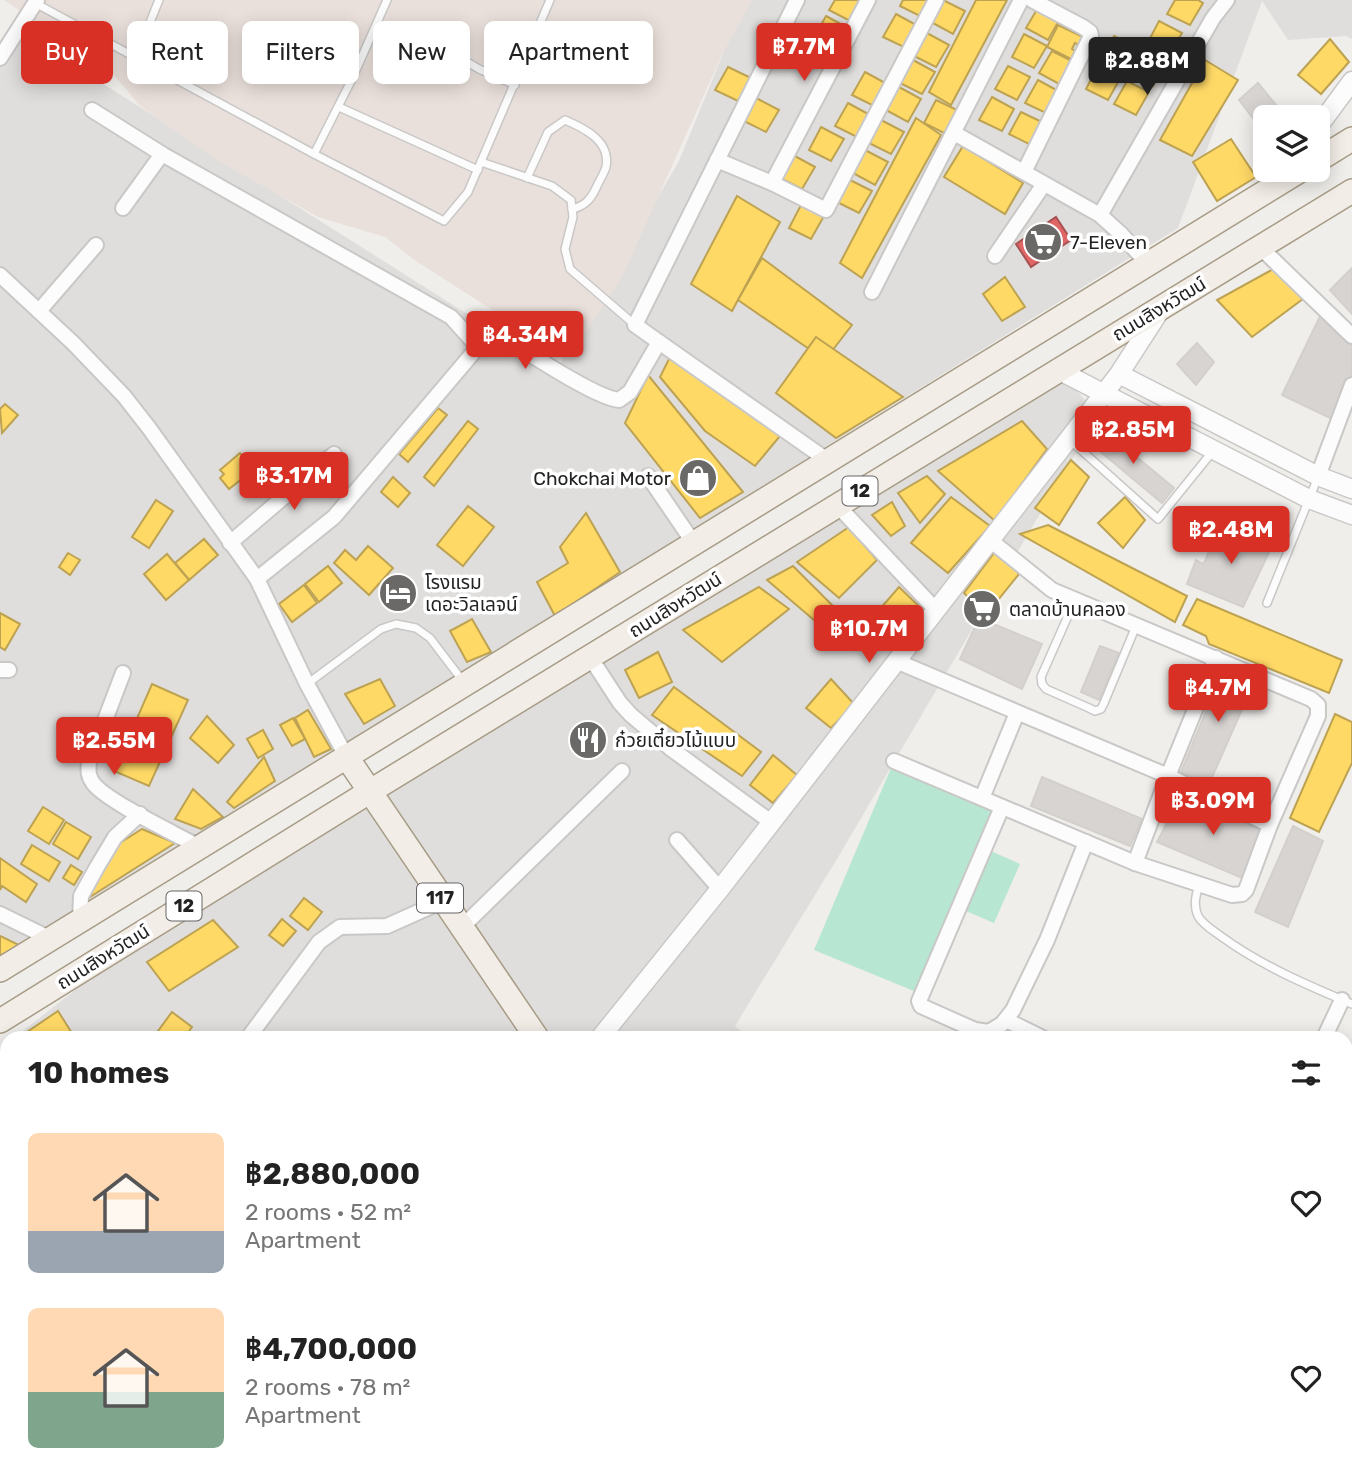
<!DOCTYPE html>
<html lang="en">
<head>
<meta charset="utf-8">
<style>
  :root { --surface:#fff; --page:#f2f2f2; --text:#222; --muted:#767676; --accent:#d93025 }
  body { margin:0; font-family:Rubik,"Noto Sans Thai",sans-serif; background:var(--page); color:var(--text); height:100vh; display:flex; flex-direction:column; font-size:26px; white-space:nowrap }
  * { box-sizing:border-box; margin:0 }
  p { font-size:23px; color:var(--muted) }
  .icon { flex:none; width:38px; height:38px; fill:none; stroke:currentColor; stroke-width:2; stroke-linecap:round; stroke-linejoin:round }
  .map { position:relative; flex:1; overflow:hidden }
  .sheet { position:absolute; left:0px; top:1031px; width:1353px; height:450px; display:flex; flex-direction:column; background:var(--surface); border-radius:21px 21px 0 0; box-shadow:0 4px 18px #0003 }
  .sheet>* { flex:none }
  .banner { position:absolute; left:21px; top:21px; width:700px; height:63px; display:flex; gap:14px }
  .tools { position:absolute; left:1253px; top:105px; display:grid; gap:14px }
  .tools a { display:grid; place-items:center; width:77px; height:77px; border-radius:10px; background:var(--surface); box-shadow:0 4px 18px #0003; font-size:35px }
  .price { position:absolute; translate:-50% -60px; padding:0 16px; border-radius:7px; background:var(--accent); color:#fff; font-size:23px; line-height:46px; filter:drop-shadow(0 2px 4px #0008) }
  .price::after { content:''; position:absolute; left:50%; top:42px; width:21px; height:16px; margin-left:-10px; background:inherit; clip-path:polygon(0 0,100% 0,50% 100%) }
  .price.active { background:#222; color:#fff }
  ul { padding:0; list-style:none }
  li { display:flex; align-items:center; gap:21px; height:175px; padding:0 28px }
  li span { display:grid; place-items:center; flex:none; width:196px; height:140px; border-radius:10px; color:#555 }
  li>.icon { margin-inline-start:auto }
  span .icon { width:84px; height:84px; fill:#fffc; stroke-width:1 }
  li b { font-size:30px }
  h2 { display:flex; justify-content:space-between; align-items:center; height:84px; padding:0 28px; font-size:30px }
  .chip { padding:0 24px; border-radius:10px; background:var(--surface); box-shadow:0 4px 18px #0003; font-size:24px; line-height:63px }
  .chip.active { background:var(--accent); color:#fff }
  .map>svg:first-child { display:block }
  .residential { fill:#dfdedc }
  .military { fill:#eae0db }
  .pitch { fill:#b7e6d2 }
  .homes { fill:#ffd966; stroke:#bda252; stroke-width:2 }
  .shops { fill:#e06666; stroke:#a75252; stroke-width:2 }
  .building { fill:#d7d4d2; stroke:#d3d0cc; stroke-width:2 }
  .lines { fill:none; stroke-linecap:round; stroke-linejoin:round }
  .service-casing { stroke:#c9c8c7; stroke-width:10 }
  .minor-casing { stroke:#c9c8c7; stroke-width:18 }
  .tertiary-casing { stroke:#c9c8c7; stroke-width:21 }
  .primary-casing { stroke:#a79c86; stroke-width:26 }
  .service { stroke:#fdfcfc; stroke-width:7 }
  .minor { stroke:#fdfcfc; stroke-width:14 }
  .tertiary { stroke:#fdfcfc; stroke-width:18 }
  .primary { stroke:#f3ede7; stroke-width:23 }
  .labels { text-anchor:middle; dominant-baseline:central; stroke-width:7; stroke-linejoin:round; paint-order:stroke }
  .shield { fill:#fff; stroke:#646464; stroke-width:2 }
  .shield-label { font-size:18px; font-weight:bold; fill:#222 }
  .poi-label { font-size:19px; fill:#222; stroke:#fff; text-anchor:start }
  .street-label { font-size:19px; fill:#222; stroke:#fff }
</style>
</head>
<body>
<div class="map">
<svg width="1352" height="1480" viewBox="0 0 1352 1480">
  <rect width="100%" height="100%" fill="#f0eeeb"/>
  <g class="residential">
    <path d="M745,0H1352V39L1346,36L1288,40L1262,1L1178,228L0,959V59L18,30L556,370L679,161Z"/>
    <path d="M1058,370L1098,415L837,859L735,1026L749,1038H14L172,914Z"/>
    <path d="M7,1043V1115L0,1109V1049Z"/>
    <path d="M7,1193V1474H268L274,1480H0V1196Z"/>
    <path d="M304,1474H1281L1278,1480H307Z"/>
  </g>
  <path class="military" d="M4,0H752L722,55L622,277L568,359L413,259L385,237L318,217L215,159L140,106L112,73Z"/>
  <path class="pitch" d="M894,761L1002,807L984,848L1020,864L994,923L959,908L921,994L814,950Z"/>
  <g class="homes">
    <path d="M835,0H864L852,22L829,10Z"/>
    <path d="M903,0H932L922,17L900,6Z"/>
    <path d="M943,0L965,11L953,34L931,22Z"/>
    <path d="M976,0H1007L951,105L929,92Z"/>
    <path d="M1175,0H1198L1203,3L1190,25L1167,14Z"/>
    <path d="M1039,6L1061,17L1048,40L1026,28Z"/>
    <path d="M896,14L918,26L906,48L883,37Z"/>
    <path d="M826,16L848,28L836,50L813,39Z"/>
    <path d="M1159,21L1182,33L1169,55L1147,44Z"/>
    <path d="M1058,25L1083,37L1078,45L1075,43L1072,49L1075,51L1071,59L1047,47Z"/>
    <path d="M927,33L949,45L936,67L914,56Z"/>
    <path d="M1024,34L1047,46L1034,68L1012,57Z"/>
    <path d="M1114,36L1136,47L1124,70L1101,59Z"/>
    <path d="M1330,39L1349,62L1321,94L1298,75Z"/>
    <path d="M1052,51L1074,62L1061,85L1039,73Z"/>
    <path d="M1144,52L1166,64L1153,86L1131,75Z"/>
    <path d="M913,60L935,72L922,94L900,83Z"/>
    <path d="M1205,60L1238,80L1192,156L1160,140Z"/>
    <path d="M1008,66L1030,77L1017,100L995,89Z"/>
    <path d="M1098,66L1121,77L1108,100L1086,89Z"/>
    <path d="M728,67L751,78L738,101L715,90Z"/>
    <path d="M865,72L887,84L874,106L852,95Z"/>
    <path d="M1038,80L1060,92L1048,114L1025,103Z"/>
    <path d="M1127,81L1149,92L1136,115L1114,104Z"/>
    <path d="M899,87L921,99L908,122L886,110Z"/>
    <path d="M992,97L1014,109L1002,131L979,120Z"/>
    <path d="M756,98L779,110L766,132L744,121Z"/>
    <path d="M936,100L959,111L946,134L924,123Z"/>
    <path d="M848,103L870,115L857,137L835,126Z"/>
    <path d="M1021,112L1044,123L1031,145L1009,134Z"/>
    <path d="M916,118L941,135L862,278L840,263Z"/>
    <path d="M881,120L904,132L891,154L869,143Z"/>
    <path d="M821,127L844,139L831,161L809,150Z"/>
    <path d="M1231,139L1256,177L1217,201L1193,162Z"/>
    <path d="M963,146L1023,183L1005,214L944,177Z"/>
    <path d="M865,150L888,162L875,185L853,173Z"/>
    <path d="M793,155L815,167L802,189L780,178Z"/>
    <path d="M850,180L872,191L859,213L837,202Z"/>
    <path d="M737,196L780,222L732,311L691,284Z"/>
    <path d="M801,205L824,216L811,239L789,228Z"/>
    <path d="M762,258L852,325L825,360L738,300Z"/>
    <path d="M1277,267L1307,296L1252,337L1217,300Z"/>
    <path d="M1005,277L1025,307L1002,321L983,294Z"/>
    <path d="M816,337L903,397L836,438L776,393Z"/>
    <path d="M670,357L780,436L755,466L705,431L660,377Z"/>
    <path d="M648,375L743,492L700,518L625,423Z"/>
    <path d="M5,404L18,415L2,433L0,409Z"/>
    <path d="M438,408L447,415L408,462L399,454Z"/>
    <path d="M468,421L478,429L434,486L424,477Z"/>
    <path d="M1022,421L1047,449L995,521L938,471Z"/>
    <path d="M240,453L253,470L229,489L220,478L224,474L220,470Z"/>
    <path d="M1071,460L1089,477L1059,525L1035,508Z"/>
    <path d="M927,476L945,494L920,523L898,493Z"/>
    <path d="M393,477L410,493L398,507L381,492Z"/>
    <path d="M951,497L990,526L948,573L911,543Z"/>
    <path d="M1125,497L1145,520L1123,548L1098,523Z"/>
    <path d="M156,500L173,511L149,548L132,537Z"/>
    <path d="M892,502L905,526L891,536L872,515Z"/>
    <path d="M468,506L494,527L463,566L437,545Z"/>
    <path d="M586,513L620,572L555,616L537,582L568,563L560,547Z"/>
    <path d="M1048,525L1187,596L1175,622L1020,534Z"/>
    <path d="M849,527L877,560L839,598L797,562Z"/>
    <path d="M204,539L218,555L189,580L175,563Z"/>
    <path d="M368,546L393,568L369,595L334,563L345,550L356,560Z"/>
    <path d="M997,549L1019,574L986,615L964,593Z"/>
    <path d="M68,553L80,560L70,575L59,567Z"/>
    <path d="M167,554L189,580L166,600L144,574Z"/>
    <path d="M328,566L342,583L319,602L305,584Z"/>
    <path d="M793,566L851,624L835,638L767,580Z"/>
    <path d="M304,585L317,603L292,622L279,604Z"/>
    <path d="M759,587L789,609L722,662L683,630Z"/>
    <path d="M899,587L925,612L892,647L866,625Z"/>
    <path d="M1197,599L1342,660L1329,693L1209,644L1206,636L1183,625Z"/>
    <path d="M0,613L20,624L5,650L0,647Z"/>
    <path d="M472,619L491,652L467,662L450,631Z"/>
    <path d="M658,652L672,682L639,698L625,670Z"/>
    <path d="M380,679L395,706L364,724L345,694Z"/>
    <path d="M831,679L854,704L831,728L806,708Z"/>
    <path d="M152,684L188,700L149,786L114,771Z"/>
    <path d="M674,687L761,752L742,776L652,715Z"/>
    <path d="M308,710L331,749L314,757L295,718Z"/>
    <path d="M1335,714L1352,722V763L1319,832L1290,818Z"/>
    <path d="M207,716L234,745L218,763L190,738Z"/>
    <path d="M293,718L305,739L292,746L280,725Z"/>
    <path d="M263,730L273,749L258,758L247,739Z"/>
    <path d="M773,755L797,775L773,803L750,785Z"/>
    <path d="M264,757L275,781L234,808L227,802Z"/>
    <path d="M193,789L223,817L201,829L175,819Z"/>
    <path d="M43,807L64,820L49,844L28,831Z"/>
    <path d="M66,822L91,837L78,859L53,844Z"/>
    <path d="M142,829L175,843L82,902L107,851Z"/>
    <path d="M32,845L60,862L49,881L21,864Z"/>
    <path d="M0,858L37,884L26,902L2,886L0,890Z"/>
    <path d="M71,865L82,872L74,885L63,878Z"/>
    <path d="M304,898L322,912L308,930L290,916Z"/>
    <path d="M282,919L296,931L283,946L269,935Z"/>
    <path d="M213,920L238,947L169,991L147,962Z"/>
    <path d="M0,936L19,945L0,956Z"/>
    <path d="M58,1011L75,1038H18Z"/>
    <path d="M172,1012L192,1027L184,1038H159L155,1035Z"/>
    <path d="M23,1474H33L49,1480H21Z"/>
  </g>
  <path class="shops" d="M1056,217L1071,240L1031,267L1016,244Z"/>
  <g class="building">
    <path d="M1258,83L1286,117H1265V134L1239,100Z"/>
    <path d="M1352,268V314L1330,290Z"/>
    <path d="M1323,310L1352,342V374L1334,420L1282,395Z"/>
    <path d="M1197,343L1214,362L1196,385L1177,364Z"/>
    <path d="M1104,430L1174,488L1162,503L1090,443Z"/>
    <path d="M1219,524L1273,544L1243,607L1187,584L1196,560L1203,564L1205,561Z"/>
    <path d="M979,618L1042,644L1022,689L960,659Z"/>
    <path d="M1100,646L1119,653L1099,700L1081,692Z"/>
    <path d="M1225,665L1256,678L1209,784L1181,772Z"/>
    <path d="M1042,777L1142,819L1130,846L1031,806Z"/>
    <path d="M1182,794L1267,833L1247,880L1157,842Z"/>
    <path d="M1293,826L1323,841L1288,927L1255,912Z"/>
  </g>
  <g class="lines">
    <defs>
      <g id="service">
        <path d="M35,3L314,154L444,221L468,192L550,0"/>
        <path d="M376,27L457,56L479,69L515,85"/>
        <path d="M275,46L352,79"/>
        <path d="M136,57L159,0"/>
        <path d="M339,107L478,170"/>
        <path d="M314,154L352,79L387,0"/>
        <path d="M481,162L552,186L571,200L573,217L565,249L570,269L635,325"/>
        <path d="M527,178L548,132L565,120C584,128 611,141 606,167C604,174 599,181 596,188C591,199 585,206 572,209"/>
        <path d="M1070,440L1158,519L1213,451"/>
        <path d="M1075,600L1041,677L1042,684L1046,689L1089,708L1095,711L1101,709L1104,703L1136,626"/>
        <path d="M1267,603L1318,477"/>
        <path d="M307,684L381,629L396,624L416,628L430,638L462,680"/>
        <path d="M1199,884C1196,895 1193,905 1198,916C1203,925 1214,931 1222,937C1262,966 1307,985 1352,1004"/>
      </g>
      <g id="minor">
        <path d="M0,58L37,0"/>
        <path d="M92,110L162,154L451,317L478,347"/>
        <path d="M954,133L1100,215L1121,234L1148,264"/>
        <path d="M717,160L772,183L826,210L936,0"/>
        <path d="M1024,172L1091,36L1090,32L1083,27L1032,0"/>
        <path d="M772,183L868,0"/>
        <path d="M123,208L162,154"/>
        <path d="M1100,215L1213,18L1227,0"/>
        <path d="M1260,247L1352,336"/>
        <path d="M995,256L1044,184"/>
        <path d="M0,275L73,343L124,396L149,428L257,579L307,684L346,756"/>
        <path d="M872,292L1021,0"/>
        <path d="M39,311L96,245"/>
        <path d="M659,342L635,325L797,0"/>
        <path d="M648,476L693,542"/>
        <path d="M1318,476L1352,385"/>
        <path d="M837,505L936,610"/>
        <path d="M230,543L334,454"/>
        <path d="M257,579L334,517L478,347L501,335C523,350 596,398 619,400L630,392L659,342L827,460"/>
        <path d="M590,657L620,703L631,715L670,748L771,822"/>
        <path d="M896,661L1168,776L1216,658"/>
        <path d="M0,670H9"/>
        <path d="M123,673L89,762C88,771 88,776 93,783C106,801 176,834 199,847"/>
        <path d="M894,761L1135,863L1232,895L1242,894L1246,890L1270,825L1318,716V705L1311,699L1052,590L990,540"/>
        <path d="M982,798L1017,713"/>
        <path d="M1002,807L919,1001L921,1006L975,1030L989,1032L1002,1024L1013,1010L1047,940L1086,842"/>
        <path d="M677,840L720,889"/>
        <path d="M1135,863L1168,776L1270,825"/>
        <path d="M0,914L51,939"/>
        <path d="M80,921L81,896L97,867L115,837L140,814"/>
        <path d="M461,928L622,771"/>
        <path d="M1006,1020L1043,1038"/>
        <path d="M248,1038L319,942L340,927L387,926L443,901"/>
        <path d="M1324,1038L1342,1000"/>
        <path d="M0,1147L7,1156"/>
        <path d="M0,1414L7,1389"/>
        <path d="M271,1474L276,1480"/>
        <path d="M53,1480L55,1474"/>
        <path d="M127,1480L130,1474"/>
        <path d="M202,1480L204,1474"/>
        <path d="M250,1480L253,1474"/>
        <path d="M584,1480L589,1474"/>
        <path d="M716,1480L722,1474"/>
        <path d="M830,1480L835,1474"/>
        <path d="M965,1480L968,1474"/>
        <path d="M1166,1480L1169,1474"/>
        <path d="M1222,1480L1225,1474"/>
      </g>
      <g id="tertiary">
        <path d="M1318,127L1352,81"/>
        <path d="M1058,370L1309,499L1352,515"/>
        <path d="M1119,374L1318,476L1352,489"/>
        <path d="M600,1038L720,889L1119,374L1161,309"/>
      </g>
      <g id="primary">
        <path d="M1318,160L1352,139"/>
        <path d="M346,756L537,1038"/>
        <path d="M0,970L1301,170"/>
        <path d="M0,1021L369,792L1352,191"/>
        <path d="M1008,1474L1018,1480"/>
      </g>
    </defs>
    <use href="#service" class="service-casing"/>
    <use href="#minor" class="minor-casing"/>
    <use href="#tertiary" class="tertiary-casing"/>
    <use href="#primary" class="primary-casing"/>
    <use href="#service" class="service"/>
    <use href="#minor" class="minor"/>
    <use href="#tertiary" class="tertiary"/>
    <use href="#primary" class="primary"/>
  </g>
  <defs>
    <symbol id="supermarket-disc" viewBox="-11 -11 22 22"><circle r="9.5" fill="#6a6968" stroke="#fff"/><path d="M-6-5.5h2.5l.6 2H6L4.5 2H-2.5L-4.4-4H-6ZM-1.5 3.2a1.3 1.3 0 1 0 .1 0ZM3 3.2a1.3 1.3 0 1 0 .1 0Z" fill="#fff"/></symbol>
    <symbol id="shop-disc" viewBox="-11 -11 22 22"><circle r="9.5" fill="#6a6968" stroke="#fff"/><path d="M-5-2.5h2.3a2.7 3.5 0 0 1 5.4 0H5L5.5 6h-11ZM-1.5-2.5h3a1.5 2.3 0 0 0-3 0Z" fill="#fff"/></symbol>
    <symbol id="hotel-disc" viewBox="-11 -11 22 22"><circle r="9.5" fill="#6a6968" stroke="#fff"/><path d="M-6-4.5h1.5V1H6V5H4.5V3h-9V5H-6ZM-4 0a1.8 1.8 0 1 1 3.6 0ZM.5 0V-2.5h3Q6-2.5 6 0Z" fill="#fff"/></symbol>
    <symbol id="restaurant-disc" viewBox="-11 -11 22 22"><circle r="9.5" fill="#6a6968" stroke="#fff"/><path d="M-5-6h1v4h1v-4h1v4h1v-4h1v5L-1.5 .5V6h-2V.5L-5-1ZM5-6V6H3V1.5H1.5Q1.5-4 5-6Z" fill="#fff"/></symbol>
  </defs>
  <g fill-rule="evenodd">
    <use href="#supermarket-disc" x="1021" y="220" width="44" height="44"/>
    <use href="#shop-disc" x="676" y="456" width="44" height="44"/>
    <use href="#hotel-disc" x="376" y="571" width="44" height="44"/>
    <use href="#supermarket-disc" x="960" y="587" width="44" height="44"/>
    <use href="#restaurant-disc" x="566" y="718" width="44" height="44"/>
  </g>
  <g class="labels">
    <g class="shield">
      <rect x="842.5" y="476.5" width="35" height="29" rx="5"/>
      <rect x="417" y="883.5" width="46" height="29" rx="5"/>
      <rect x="166.5" y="891.5" width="35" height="29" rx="5"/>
    </g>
    <g class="shield-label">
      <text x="860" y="491">12</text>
      <text x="440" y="898">117</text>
      <text x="184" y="906">12</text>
    </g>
    <g class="poi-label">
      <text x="1070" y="242">7-Eleven</text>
      <text x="671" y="478" text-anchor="end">Chokchai Motor</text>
      <text x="425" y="582">โรงแรม<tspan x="425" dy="22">เดอะวิลเลจน์</tspan></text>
      <text x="1009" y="609">ตลาดบ้านคลอง</text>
      <text x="615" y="740">ก๋วยเตี๋ยวไม้แบบ</text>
    </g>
    <g class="street-label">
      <text transform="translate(1159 309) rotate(-31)">ถนนสิงหวัฒน์</text>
      <text transform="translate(675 605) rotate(-32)">ถนนสิงหวัฒน์</text>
      <text transform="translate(103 957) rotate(-32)">ถนนสิงหวัฒน์</text>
    </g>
  </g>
</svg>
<div class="tools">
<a><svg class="icon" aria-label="layers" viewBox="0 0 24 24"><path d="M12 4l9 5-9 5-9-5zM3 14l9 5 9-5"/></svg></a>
</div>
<b class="price" style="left:804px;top:83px">฿7.7M</b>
<b class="price active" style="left:1147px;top:97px">฿2.88M</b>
<b class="price" style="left:525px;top:371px">฿4.34M</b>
<b class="price" style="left:1133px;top:466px">฿2.85M</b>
<b class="price" style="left:294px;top:512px">฿3.17M</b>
<b class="price" style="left:1231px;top:566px">฿2.48M</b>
<b class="price" style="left:869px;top:665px">฿10.7M</b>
<b class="price" style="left:1218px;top:724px">฿4.7M</b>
<b class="price" style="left:114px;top:777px">฿2.55M</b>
<b class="price" style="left:1213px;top:837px">฿3.09M</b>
<div class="banner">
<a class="chip active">Buy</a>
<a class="chip">Rent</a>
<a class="chip">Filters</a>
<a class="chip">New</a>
<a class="chip">Apartment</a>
</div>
<section class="sheet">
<h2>10 homes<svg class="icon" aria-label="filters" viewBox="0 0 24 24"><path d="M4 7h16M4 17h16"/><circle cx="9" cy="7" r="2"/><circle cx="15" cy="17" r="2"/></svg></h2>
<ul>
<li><span style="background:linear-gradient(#ffd9b3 70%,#9aa5b1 0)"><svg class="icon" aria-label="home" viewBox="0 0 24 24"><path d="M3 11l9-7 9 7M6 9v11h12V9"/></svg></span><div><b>฿2,880,000</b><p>2 rooms · 52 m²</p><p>Apartment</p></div><svg class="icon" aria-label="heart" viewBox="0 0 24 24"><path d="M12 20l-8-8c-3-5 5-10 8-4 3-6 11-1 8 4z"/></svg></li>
<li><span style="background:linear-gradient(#ffd9b3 60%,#7fa58c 0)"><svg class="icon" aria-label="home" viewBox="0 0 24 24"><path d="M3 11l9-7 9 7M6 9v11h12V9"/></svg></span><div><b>฿4,700,000</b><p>2 rooms · 78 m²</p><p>Apartment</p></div><svg class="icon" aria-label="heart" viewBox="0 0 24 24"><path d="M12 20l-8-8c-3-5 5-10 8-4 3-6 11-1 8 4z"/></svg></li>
</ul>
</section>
</div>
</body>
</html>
